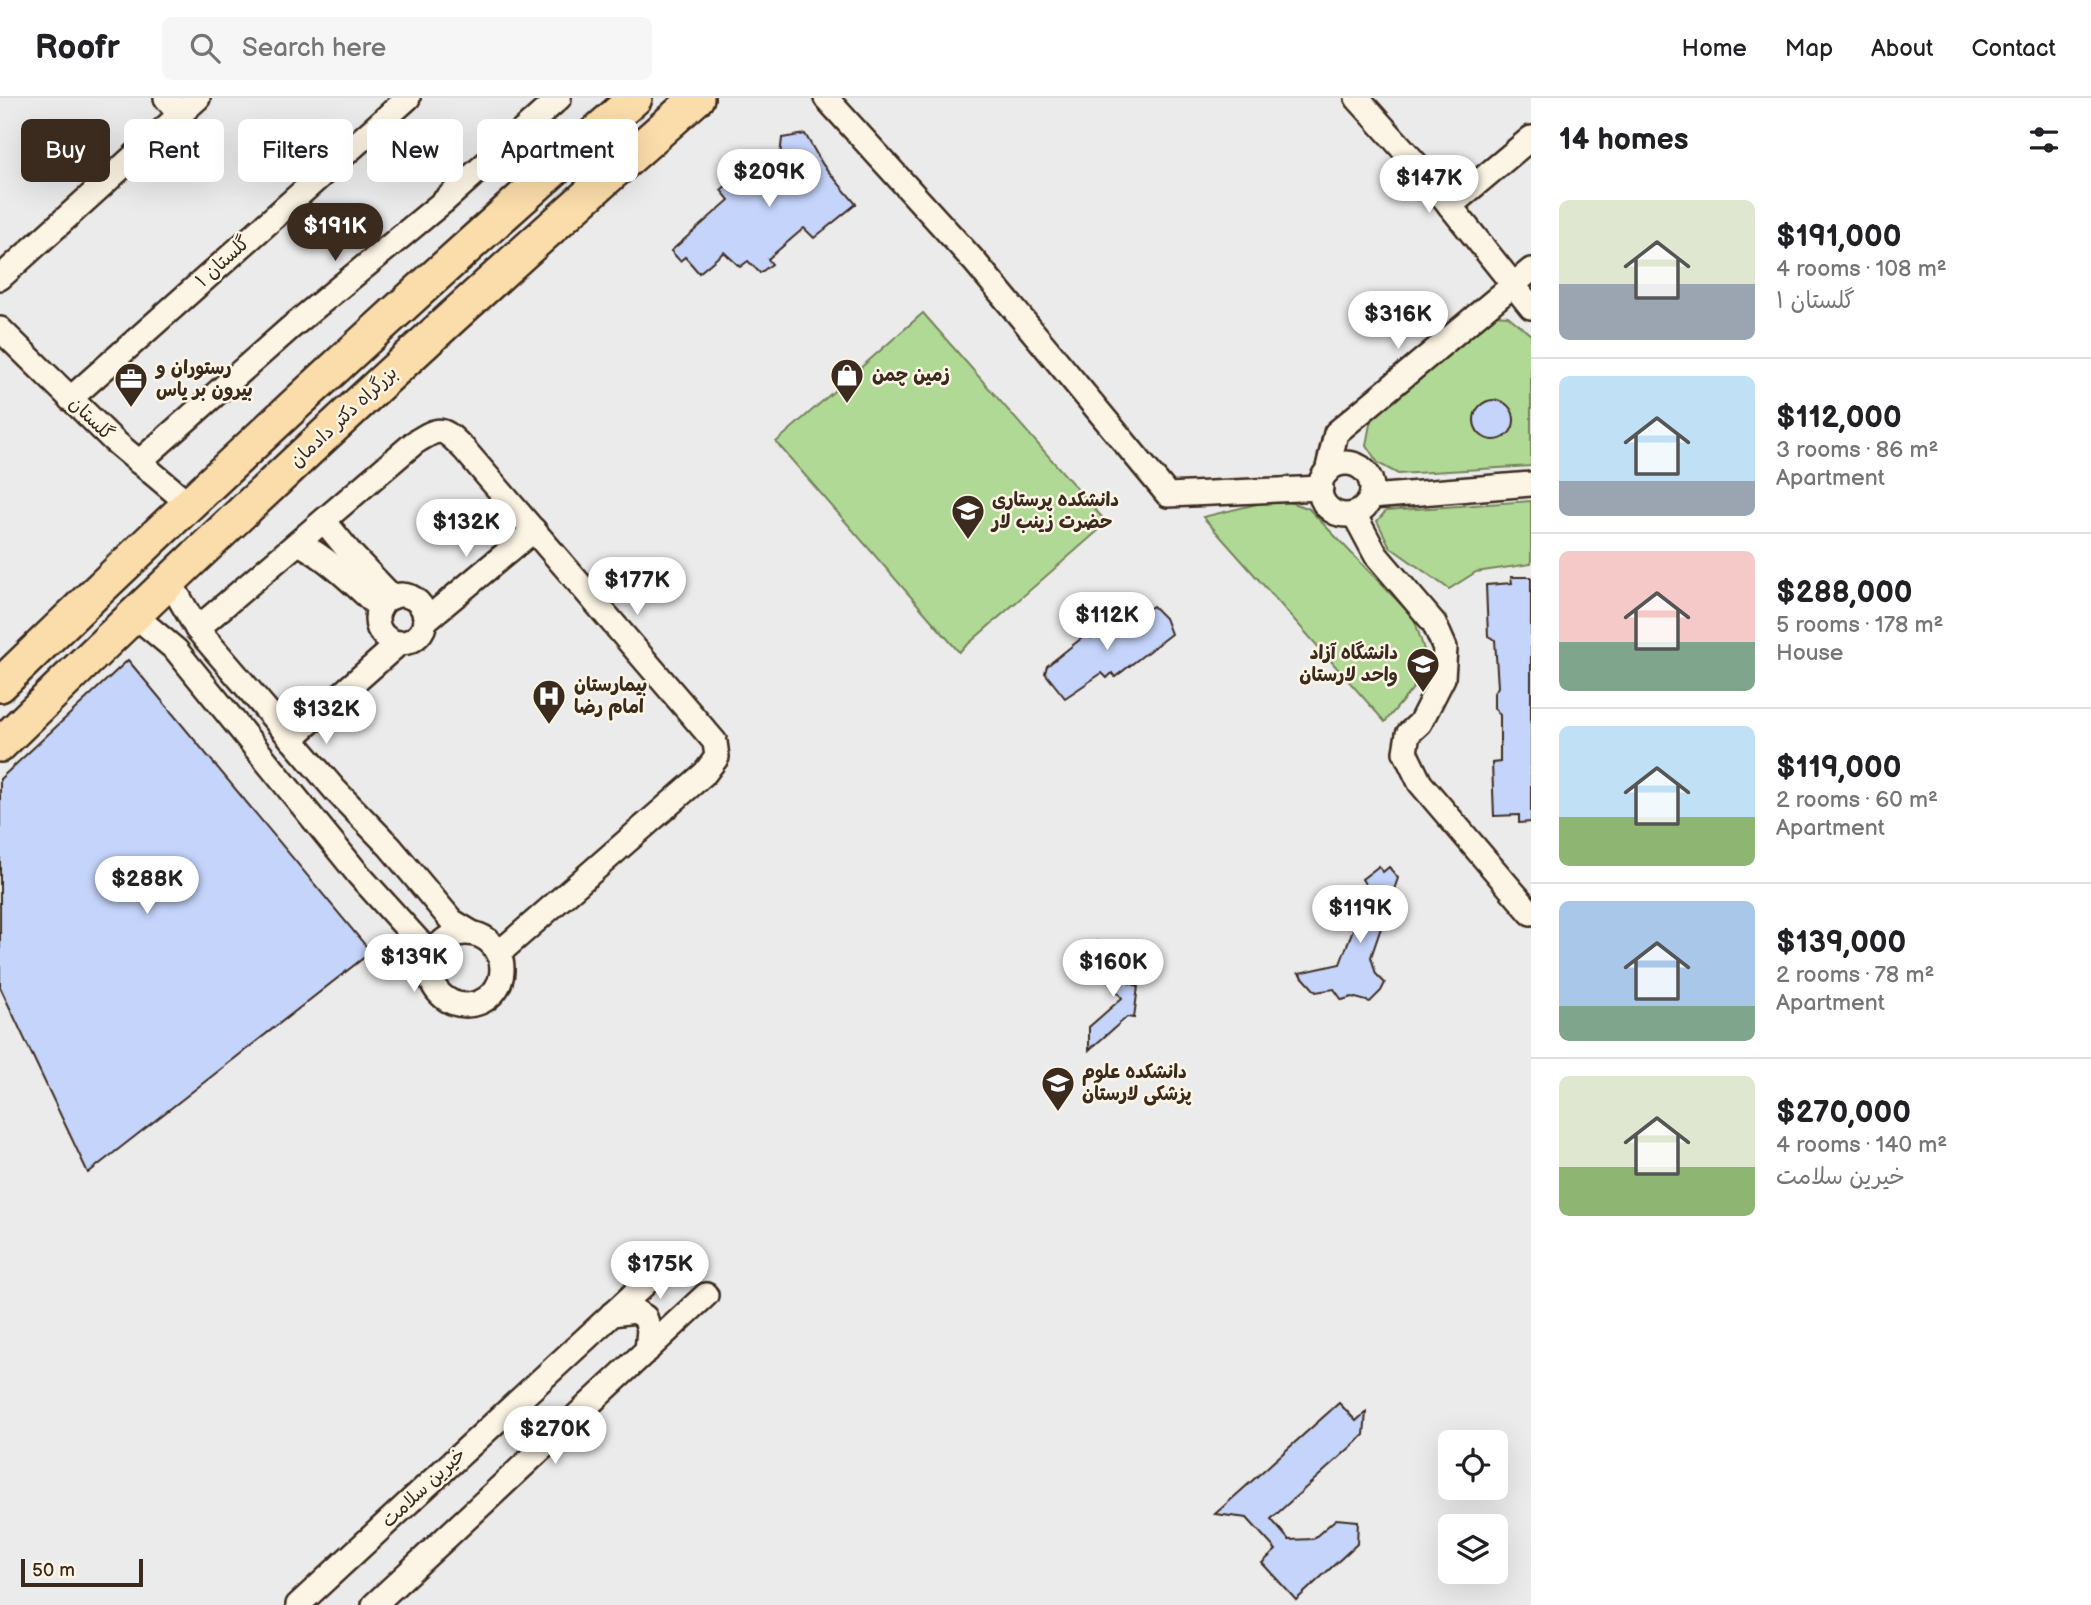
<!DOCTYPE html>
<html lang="en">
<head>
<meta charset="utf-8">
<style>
  :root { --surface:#fff; --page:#f6f6f6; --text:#202124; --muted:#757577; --line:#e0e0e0; --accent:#3b2a1e }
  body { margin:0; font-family:"Balsamiq Sans","Playpen Sans Arabic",sans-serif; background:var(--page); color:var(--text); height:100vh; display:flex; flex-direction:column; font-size:26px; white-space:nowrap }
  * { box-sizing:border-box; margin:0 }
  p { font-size:23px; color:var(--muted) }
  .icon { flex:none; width:38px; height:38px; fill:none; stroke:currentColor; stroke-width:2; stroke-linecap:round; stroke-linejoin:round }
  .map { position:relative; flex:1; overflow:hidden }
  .drawer { display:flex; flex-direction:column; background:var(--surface); width:560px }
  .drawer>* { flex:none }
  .top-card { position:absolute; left:21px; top:21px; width:665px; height:63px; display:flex; gap:14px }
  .tools { position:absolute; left:1438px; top:1332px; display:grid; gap:14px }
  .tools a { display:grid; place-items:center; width:70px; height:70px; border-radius:10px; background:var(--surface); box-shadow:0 7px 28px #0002; font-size:35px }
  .scale { position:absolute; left:21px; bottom:18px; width:122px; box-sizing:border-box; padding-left:7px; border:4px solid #3b2a1e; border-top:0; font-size:19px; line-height:24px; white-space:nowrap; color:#3b2a1e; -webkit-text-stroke:5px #fcf5e5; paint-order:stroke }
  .price { position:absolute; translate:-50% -60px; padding:0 16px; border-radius:24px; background:#fff; color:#222; font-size:23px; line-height:46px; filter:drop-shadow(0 2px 4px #0008) }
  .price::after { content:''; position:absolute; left:50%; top:42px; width:21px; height:16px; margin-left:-10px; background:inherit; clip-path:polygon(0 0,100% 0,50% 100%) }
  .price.current { background:var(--accent); color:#fff }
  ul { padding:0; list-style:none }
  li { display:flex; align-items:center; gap:21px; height:175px; padding:0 28px }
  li+li { border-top:2px solid var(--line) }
  li span { display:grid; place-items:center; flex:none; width:196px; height:140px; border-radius:10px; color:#555 }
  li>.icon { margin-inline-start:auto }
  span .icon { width:84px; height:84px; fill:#fffc; stroke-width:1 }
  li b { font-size:30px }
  h2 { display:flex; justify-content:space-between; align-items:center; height:84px; padding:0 28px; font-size:30px }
  .tag { padding:0 24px; border-radius:10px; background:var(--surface); box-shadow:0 7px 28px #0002; font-size:24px; line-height:63px }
  .tag.current { background:var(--accent); color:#fff }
  header { display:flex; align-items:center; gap:42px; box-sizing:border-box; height:98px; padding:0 35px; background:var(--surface); border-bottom:2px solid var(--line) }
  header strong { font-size:33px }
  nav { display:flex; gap:38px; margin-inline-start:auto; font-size:24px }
  .search { width:490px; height:63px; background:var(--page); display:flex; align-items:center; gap:18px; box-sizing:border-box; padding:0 24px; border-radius:10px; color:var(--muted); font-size:26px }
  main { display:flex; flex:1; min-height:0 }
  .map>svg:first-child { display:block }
  .green { fill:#b0d996; stroke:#76825a; stroke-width:2 }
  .building { fill:#c5d4fb; stroke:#3b2a1e; stroke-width:2 }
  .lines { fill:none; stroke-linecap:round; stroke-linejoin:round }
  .minor-casing { stroke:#3b2a1e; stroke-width:28 }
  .highway-casing { stroke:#3b2a1e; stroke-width:38 }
  .minor { stroke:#fcf5e5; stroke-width:23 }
  .highway { stroke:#fbddab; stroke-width:33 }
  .labels { text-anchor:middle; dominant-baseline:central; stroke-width:5; stroke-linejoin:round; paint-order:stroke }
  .street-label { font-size:19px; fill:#3b2a1e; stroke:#fcf5e5 }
  .poi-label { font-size:19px; font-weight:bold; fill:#3b2a1e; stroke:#fcf5e5; text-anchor:start }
</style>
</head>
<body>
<header>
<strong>Roofr</strong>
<div class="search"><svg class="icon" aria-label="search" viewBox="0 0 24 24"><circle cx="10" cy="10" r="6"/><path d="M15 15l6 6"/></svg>Search here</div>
<nav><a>Home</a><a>Map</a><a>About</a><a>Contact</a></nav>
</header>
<main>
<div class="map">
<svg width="1531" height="1507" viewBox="0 0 1531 1507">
  <rect width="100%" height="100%" fill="#ecebec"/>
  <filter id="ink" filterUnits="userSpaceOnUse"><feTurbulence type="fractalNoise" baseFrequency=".0143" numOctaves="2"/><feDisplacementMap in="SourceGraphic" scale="14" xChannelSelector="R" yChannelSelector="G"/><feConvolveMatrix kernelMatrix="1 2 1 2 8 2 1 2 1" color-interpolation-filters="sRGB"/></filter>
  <g filter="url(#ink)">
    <g class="green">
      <path d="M923,215L1107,425L959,554L776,344Z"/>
      <path d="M1493,217L1508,218L1531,237V368L1398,376L1378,365L1366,347L1371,321Z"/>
      <path d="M1278,401L1308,410L1414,520L1425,555L1419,583L1385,624L1203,419Z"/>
      <path d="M1531,403V466L1476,474L1449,491L1390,449L1377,423L1386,413Z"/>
    </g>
    <g class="building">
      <path d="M805,36L823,67L856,106L814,140L804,130L768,161L772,166L760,175L748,163L740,169L724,154L699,175L685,159L680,163L671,153L729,102L721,92L765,53L779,67L782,40Z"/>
      <circle cx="1494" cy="322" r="20"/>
      <path d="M1511,479H1531V724L1519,725V717L1494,718L1492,665L1500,664V617L1494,610V595L1498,589L1495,542L1488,538L1486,487L1512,485Z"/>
      <path d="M1153,508L1165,520L1171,536L1115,579L1112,575L1107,580L1102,575L1065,600L1045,575L1047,568L1088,535L1091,540L1100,534L1104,539L1112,533L1113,535Z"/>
      <path d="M128,562L371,854L88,1075L0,889V681Z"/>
      <path d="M1379,768L1383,774L1389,769L1398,780L1371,859L1376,876L1385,885L1381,893L1370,904L1352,899L1342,902L1334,891L1316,894L1299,875L1340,866L1368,791L1362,781Z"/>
      <path d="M1097,844L1129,885L1138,888L1134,920L1127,919L1089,952V929L1122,900L1095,866Z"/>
      <path d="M1339,1305L1356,1323L1366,1314L1364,1337L1271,1421L1289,1442L1313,1441L1336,1421L1358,1423L1357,1446L1296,1502L1262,1465L1276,1452L1247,1420L1215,1416Z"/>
    </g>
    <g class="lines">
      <defs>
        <g id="minor">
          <path d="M166,0L180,16"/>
          <path d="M826,0L975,164L1168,397L1321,390"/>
          <path d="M1357,0L1419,69L1531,209"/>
          <path d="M1450,108L1531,40"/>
          <path d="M0,180L198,0"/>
          <path d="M0,231L113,342L188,405"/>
          <path d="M70,301L408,0"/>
          <path d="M139,364L289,231L443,104L559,0"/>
          <circle cx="1346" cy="391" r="26"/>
          <path d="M1327,374L1336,335L1531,172"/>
          <path d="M1371,399L1531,386"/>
          <path d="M1354,416L1376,457L1434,525L1445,550L1443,580L1420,625L1408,636L1405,654L1420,685L1531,815"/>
          <path d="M325,424L352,457L392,499"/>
          <path d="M299,445C330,462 354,486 380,510"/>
          <path d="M169,482L197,531L335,692L390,749L452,823L472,835"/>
          <circle cx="401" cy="521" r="24"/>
          <path d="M133,516L176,552L358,776L432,858"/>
          <path d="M425,523L534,432"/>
          <path d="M197,531L414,345C441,328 442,329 464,351L715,644L717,659L705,675L499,855"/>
          <path d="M291,641L398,546"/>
          <circle cx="466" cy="871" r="36"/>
          <path d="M612,1216L635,1213L645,1219L649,1231L647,1253"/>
          <path d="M298,1507L674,1159"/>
          <path d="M374,1507L706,1197"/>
        </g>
        <g id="highway">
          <path d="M0,587C207,386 418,190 635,0"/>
          <path d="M0,647C227,425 459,209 697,0"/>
        </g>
      </defs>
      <use href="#minor" class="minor-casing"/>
      <use href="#highway" class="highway-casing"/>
      <use href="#minor" class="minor"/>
      <use href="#highway" class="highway"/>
    </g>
  </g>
  <defs>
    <symbol id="shop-pin" viewBox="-11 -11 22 30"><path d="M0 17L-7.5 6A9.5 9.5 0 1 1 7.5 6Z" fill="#3b2a1e" stroke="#fcf5e5"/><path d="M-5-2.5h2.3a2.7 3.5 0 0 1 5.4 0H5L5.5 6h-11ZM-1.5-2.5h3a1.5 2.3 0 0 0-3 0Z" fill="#fff"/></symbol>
    <symbol id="office-pin" viewBox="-11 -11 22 30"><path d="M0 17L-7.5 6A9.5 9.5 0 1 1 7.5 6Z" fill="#3b2a1e" stroke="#fcf5e5"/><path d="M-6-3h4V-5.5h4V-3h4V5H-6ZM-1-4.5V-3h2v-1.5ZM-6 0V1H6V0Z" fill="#fff"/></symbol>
    <symbol id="university-pin" viewBox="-11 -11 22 30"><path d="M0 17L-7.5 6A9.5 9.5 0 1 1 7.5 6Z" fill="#3b2a1e" stroke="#fcf5e5"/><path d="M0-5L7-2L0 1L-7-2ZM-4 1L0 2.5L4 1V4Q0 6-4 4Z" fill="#fff"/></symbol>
    <symbol id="hospital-pin" viewBox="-11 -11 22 30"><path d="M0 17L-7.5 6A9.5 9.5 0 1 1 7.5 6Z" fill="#3b2a1e" stroke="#fcf5e5"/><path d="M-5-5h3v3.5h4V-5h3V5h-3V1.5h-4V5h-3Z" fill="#fff"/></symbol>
  </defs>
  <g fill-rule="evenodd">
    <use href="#shop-pin" x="828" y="258" width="38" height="52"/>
    <use href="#office-pin" x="112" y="262" width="38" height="52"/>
    <use href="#university-pin" x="949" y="394" width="38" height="52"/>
    <use href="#university-pin" x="1404" y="547" width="38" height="52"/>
    <use href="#hospital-pin" x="530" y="579" width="38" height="52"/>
    <use href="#university-pin" x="1039" y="966" width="38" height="52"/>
  </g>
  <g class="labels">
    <g class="street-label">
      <text transform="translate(223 164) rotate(-42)">گلستان ۱</text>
      <text transform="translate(344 319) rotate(-43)">بزرگراه دکتر دادمان</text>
      <text transform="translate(91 321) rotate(44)">گلستان</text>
      <text transform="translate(424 1390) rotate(-43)">خیرین سلامت</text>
    </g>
    <g class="poi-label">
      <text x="156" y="270">رستوران و<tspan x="156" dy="22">بیرون بر یاس</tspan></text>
      <text x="872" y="277">زمین چمن</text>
      <text x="992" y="402">دانشکده پرستاری<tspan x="992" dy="22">حضرت زینب لار</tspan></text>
      <text x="1398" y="555" text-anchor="end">دانشگاه آزاد<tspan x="1398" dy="22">واحد لارستان</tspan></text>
      <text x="574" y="587">بیمارستان<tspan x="574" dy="22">امام رضا</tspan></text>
      <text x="1082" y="974">دانشکده علوم<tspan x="1082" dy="22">پزشکی لارستان</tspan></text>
    </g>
  </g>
</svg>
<div class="tools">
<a><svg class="icon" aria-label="locate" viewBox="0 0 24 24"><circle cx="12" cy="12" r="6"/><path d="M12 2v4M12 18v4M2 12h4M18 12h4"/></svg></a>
<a><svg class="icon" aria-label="layers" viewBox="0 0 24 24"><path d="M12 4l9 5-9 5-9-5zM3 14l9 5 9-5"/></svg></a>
</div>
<div class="scale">50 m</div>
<b class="price" style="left:769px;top:111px">$209K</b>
<b class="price" style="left:1429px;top:117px">$147K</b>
<b class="price current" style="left:335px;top:165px">$191K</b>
<b class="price" style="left:1398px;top:253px">$316K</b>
<b class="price" style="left:466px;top:461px">$132K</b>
<b class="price" style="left:637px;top:519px">$177K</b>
<b class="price" style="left:1107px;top:554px">$112K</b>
<b class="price" style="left:326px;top:648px">$132K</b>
<b class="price" style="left:147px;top:818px">$288K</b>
<b class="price" style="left:1360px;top:847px">$119K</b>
<b class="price" style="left:414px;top:896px">$139K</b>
<b class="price" style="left:1113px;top:901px">$160K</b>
<b class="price" style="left:660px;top:1203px">$175K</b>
<b class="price" style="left:555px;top:1368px">$270K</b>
<div class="top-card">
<a class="tag current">Buy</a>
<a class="tag">Rent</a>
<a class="tag">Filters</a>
<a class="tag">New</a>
<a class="tag">Apartment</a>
</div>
</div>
<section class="drawer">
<h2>14 homes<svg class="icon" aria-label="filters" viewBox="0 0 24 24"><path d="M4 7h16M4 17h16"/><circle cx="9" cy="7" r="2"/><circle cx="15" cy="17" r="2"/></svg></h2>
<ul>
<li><span style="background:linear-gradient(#dfe7d0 60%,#9aa5b1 0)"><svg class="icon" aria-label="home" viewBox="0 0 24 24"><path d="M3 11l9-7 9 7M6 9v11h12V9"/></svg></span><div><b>$191,000</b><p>4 rooms · 108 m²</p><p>گلستان ۱</p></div></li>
<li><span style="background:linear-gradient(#bfe0f5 75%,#9aa5b1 0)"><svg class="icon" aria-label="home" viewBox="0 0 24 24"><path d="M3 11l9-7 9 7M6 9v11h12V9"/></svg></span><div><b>$112,000</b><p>3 rooms · 86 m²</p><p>Apartment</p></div></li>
<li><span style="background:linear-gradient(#f6c9c9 65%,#7fa58c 0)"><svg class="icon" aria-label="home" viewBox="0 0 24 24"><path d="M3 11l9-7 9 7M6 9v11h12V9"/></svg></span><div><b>$288,000</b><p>5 rooms · 178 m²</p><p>House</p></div></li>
<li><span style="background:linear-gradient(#bfe0f5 65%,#8fb573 0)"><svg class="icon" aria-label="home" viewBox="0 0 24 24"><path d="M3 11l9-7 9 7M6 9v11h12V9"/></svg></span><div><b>$119,000</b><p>2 rooms · 60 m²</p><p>Apartment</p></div></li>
<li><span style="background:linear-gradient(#a9c7e8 75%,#7fa58c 0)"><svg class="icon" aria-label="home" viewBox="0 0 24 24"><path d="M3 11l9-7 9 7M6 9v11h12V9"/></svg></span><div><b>$139,000</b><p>2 rooms · 78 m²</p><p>Apartment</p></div></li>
<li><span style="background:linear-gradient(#dfe7d0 65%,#8fb573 0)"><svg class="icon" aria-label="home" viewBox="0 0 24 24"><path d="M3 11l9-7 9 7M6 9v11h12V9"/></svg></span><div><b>$270,000</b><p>4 rooms · 140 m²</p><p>خیرین سلامت</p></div></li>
</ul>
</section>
</main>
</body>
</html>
